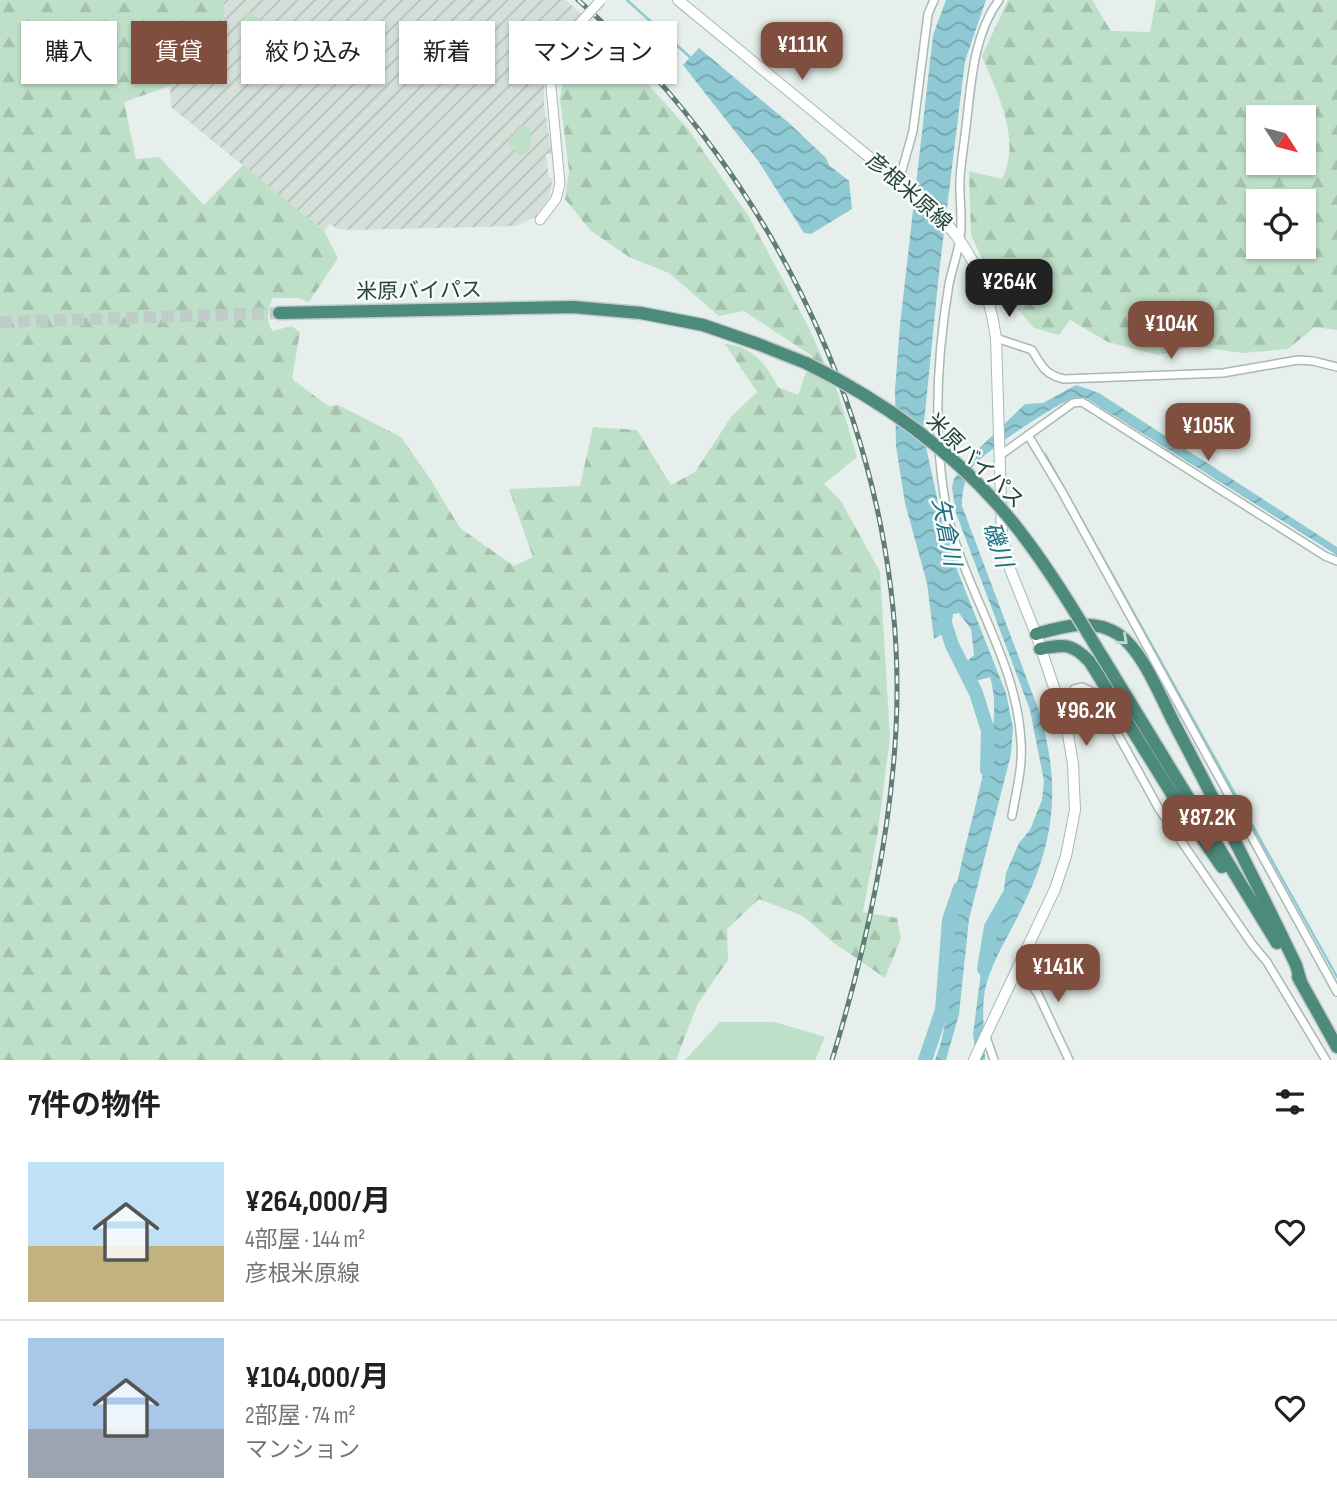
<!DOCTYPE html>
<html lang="ja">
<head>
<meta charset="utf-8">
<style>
  :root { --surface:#fff; --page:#f6f6f6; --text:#202124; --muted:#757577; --line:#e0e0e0; --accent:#7f4e3f }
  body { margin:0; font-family:"Sofia Sans Condensed","Noto Sans JP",sans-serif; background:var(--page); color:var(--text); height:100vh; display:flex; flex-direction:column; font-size:26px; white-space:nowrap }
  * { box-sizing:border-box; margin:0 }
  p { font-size:23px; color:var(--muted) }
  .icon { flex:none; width:38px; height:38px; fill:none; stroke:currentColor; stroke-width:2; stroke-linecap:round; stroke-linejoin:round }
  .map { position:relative; height:1060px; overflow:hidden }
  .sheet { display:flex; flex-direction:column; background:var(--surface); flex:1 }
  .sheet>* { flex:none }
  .banner { position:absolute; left:21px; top:21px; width:700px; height:63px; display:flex; gap:14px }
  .needle { width:46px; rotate:126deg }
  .tools { position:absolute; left:1246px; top:105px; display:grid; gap:14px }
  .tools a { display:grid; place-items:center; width:70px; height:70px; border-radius:0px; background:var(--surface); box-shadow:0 2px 5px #0004; font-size:35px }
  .price { position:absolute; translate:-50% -60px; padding:0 16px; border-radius:14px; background:var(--accent); color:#fff; font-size:23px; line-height:46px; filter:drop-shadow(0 2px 4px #0008) }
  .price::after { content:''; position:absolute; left:50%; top:42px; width:21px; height:16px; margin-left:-10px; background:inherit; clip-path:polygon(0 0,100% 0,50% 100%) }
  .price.active { background:#222; color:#fff }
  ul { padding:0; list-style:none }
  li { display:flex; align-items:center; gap:21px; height:175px; padding:0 28px }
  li+li { border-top:2px solid var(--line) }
  li span { display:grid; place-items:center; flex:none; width:196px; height:140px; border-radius:0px; color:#555 }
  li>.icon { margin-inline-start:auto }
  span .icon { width:84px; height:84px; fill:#fffc; stroke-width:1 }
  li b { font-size:30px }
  h2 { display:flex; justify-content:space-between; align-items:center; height:84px; padding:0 28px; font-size:30px }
  .pill { padding:0 24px; border-radius:0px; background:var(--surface); box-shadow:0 2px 5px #0004; font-size:24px; line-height:63px }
  .pill.active { background:var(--accent); color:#fff }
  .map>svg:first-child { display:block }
  .industrial { fill:url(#industrial-furrows) }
  .grass { fill:url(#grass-tufts) }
  .forest { fill:url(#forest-firs); fill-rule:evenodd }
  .garden { fill:#bfe0c8 }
  .water { fill:url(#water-waves) }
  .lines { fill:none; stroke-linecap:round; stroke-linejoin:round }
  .stream { stroke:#8ec9d4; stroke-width:2.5 }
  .river { stroke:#8ec9d4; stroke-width:14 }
  .trunk-tunnel { stroke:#bfccc8; stroke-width:12; stroke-dasharray:12 6; stroke-linecap:butt }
  .minor-casing { stroke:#a8b8b2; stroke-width:10 }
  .tertiary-casing { stroke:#a8b8b2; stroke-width:11 }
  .secondary-casing { stroke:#a4bbb3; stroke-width:12 }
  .trunk-casing { stroke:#c2cac8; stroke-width:15 }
  .minor { stroke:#fff; stroke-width:7 }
  .tertiary { stroke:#fff; stroke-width:9 }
  .secondary { stroke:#fff; stroke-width:10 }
  .trunk { stroke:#4c8a7c; stroke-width:12 }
  .rail-casing { stroke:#5f7d75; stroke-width:5 }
  .rail { stroke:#f7fbf9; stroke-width:2.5; stroke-dasharray:8; stroke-linecap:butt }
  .tertiary-bridge-casing { stroke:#a8b8b2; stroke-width:11; stroke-linecap:butt }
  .trunk-bridge-casing { stroke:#c2cac8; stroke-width:15; stroke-linecap:butt }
  .tertiary-bridge { stroke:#fff; stroke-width:9 }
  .trunk-bridge { stroke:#4c8a7c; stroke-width:12 }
  .oneway { stroke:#c4d9d4 }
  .labels { text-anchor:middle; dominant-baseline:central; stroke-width:5; stroke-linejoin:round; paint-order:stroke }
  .street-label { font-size:21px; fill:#24423a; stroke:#f7fbf9 }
  .water-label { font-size:23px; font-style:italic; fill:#1c6f80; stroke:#f7fbf9 }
</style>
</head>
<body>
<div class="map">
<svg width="1337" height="1060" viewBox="0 0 1337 1060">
  <defs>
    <pattern id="industrial-furrows" width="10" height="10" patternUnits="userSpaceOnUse" patternTransform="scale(1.75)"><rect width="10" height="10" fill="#d4dfda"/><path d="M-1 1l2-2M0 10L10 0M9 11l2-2" fill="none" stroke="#b6c1bc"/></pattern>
    <pattern id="grass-tufts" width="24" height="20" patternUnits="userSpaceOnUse" patternTransform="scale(1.75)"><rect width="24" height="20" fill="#bfe0c8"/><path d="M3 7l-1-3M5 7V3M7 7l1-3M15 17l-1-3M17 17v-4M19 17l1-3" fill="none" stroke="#a4c1ad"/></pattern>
    <pattern id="forest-firs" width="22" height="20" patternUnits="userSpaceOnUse" patternTransform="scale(1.75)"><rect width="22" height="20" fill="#bfe0c8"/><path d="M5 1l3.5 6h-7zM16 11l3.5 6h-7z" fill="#a4c1ad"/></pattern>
    <pattern id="water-waves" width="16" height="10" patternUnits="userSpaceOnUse" patternTransform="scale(1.75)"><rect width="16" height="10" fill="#8ec9d4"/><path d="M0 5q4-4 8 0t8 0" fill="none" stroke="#74a5ad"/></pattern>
  </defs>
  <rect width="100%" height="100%" fill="#e6efeb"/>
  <path class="industrial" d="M221,0H565L581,13L553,46L544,75V105L552,154H546L549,178H553L549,198L537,214L538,216L516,226L353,230L338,229L330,224L324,231L171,107L170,86L224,19V2Z"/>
  <path class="grass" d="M250,11L270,29L263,39L241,22Z"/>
  <g class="forest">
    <path d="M0,0H221L224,2V19L170,86L124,102L136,159L159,157L204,205L243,165L324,231L338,258L309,302L297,298H273C267,307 266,324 273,331L291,326L300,332L292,379L328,406L338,405L401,437L429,477L460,528L514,566L533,557L509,489L580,486L593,427L637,430L671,485L695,472L731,417L757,392L725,344C751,345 767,365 778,387L798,395L812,356L744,311L719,316L669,273L629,257L590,230L565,199L569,170L560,99L566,60L581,42L614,46L688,129L749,217L808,326L838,393L857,457L824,484L841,501L880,572L890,738L878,831L863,912L897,918L901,938L885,978L834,943L803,916L759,899L727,929L728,960L698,1003L676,1060H0Z"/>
    <path d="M1008,0H1092L1111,31L1150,32L1156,0H1337V330L1315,327L1288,349L1243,353L1194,346L1158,355L1108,342L1070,320L1059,335L1034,328L1013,304L1002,301L971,235L969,171L1002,179C1022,138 997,94 982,56ZM1258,117H1304V163H1258ZM1258,201H1304V247H1258Z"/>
  </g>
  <g class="garden">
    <path d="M522,125L530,128L532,146L525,155L520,156L508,144V140Z"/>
    <path d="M720,1022H775L825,1037L815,1060H685Z"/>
  </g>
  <g class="water">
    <path d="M946,0H986L965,61L939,273L923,433L941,516L958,572L1006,693L1013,728L1011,754L969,919L959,1014L946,1060H935C953,1017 945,973 950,928C955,881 969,834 980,787C988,752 1001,713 990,677L976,681L962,678L960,668L974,655L971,629L959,613L953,614C952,628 946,632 934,639L927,583L905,503L896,446L895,390L900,325L933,35Z"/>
    <path d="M699,48L789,123L826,158L829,165L849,181L852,209L811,234L804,233L759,162L683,65Z"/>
    <path d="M1076,385L1099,393L1337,547V555L1086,398C1081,397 1079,397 1075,398C1059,401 979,455 971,469C964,481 962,493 962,506L1040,714C1062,791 1054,846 1018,916C1006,940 991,963 985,990C981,1012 985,1038 985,1060H977L973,1035L981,972L1002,905L1006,873L1019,843L1030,830L1042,800L1044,781L1030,710L956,513L952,488L954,479L967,460L1025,404L1043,403Z"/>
  </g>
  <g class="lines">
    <g class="stream">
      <path d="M627,0L692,59"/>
      <path d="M1045,454L1337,977"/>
    </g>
    <g class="river">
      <path d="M942,614L952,645L976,693L988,731L987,770"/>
      <path d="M984,969L991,927L1008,897"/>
      <path d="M925,1060L942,1010L949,920L960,888"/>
    </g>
    <path class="trunk-tunnel" d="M0,322L279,313"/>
    <defs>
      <g id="minor">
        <path d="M999,0C973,35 971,85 966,127C964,144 961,162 960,179C959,199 963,218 960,238C958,253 952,269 949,284C937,355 933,429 945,501C959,584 1017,656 1021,742C1023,767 1016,792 1012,816"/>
        <path d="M899,181L913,131L928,14L934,0"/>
        <path d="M996,338L1032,350C1041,365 1045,375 1064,379L1223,373L1298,360L1313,361L1337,367"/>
        <path d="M1028,435L1061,490L1337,992"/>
        <path d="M999,456L1073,403L1082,402L1325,556L1337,561"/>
        <path d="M1074,689L1082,687L1095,693L1159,809L1252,944L1267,962L1326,1060"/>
        <path d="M1018,966L1038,994L1069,1060"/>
        <path d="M985,1034L994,1060"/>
      </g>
      <path id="tertiary" d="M540,220L556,199L560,184L550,76L554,61L570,34"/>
      <path id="secondary" d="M678,0L936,212C972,249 989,287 996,338L1002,534L1010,569L1036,634L1066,723L1073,764L1075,810L1066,856L1055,889L974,1060"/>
      <g id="trunk">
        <path d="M279,313L573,307L641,313L703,325L758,344L806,363"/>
        <path d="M1036,634C1062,627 1092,617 1118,634C1143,651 1160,696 1174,723C1216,803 1257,884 1296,965L1301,982"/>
        <path d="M1040,649C1065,644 1072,643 1090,662L1175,799L1222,867"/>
        <path d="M1103,658L1277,943"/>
        <path d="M1298,977L1337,1047"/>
      </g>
    </defs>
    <use href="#minor" class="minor-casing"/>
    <use href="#tertiary" class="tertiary-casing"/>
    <use href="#secondary" class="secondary-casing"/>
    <use href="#trunk" class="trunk-casing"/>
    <use href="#minor" class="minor"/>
    <use href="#tertiary" class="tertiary"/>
    <use href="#secondary" class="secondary"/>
    <use href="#trunk" class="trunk"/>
    <defs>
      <path id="rail" d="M578,0C780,179 910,457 896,729C890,842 865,952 832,1060"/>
    </defs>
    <use href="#rail" class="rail-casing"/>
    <use href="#rail" class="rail"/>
    <defs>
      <path id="tertiary-bridge" d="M570,34L601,0"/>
      <path id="trunk-bridge" d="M806,363C887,403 962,457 1018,529C1050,570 1076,614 1103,658"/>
    </defs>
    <use href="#tertiary-bridge" class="tertiary-bridge-casing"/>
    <use href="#trunk-bridge" class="trunk-bridge-casing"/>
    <use href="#tertiary-bridge" class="tertiary-bridge"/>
    <use href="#trunk-bridge" class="trunk-bridge"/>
  </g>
  <defs><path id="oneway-chevron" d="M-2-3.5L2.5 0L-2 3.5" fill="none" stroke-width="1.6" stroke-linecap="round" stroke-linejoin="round" transform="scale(1.75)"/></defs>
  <use class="oneway" href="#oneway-chevron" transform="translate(1123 640) rotate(42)"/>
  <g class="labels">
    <g class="street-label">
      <text transform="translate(909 192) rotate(41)">彦根米原線</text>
      <text transform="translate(419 291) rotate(-1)">米原バイパス</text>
      <text transform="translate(975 461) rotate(44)">米原バイパス</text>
    </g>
    <g class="water-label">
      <text transform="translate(946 532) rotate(79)">矢倉川</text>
      <text transform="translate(997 545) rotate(71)">磯川</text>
    </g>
  </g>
</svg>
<div class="tools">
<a><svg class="needle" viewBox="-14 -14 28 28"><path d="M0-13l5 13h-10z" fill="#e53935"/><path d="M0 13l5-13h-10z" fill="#757577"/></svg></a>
<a><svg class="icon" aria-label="locate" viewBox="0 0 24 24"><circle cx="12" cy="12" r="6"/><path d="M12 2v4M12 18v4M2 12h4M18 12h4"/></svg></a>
</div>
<b class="price" style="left:802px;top:82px">¥111K</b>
<b class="price active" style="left:1009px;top:319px">¥264K</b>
<b class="price" style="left:1171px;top:361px">¥104K</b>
<b class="price" style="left:1208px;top:463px">¥105K</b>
<b class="price" style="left:1086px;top:748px">¥96.2K</b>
<b class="price" style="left:1207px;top:855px">¥87.2K</b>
<b class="price" style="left:1058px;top:1004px">¥141K</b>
<div class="banner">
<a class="pill">購入</a>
<a class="pill active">賃貸</a>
<a class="pill">絞り込み</a>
<a class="pill">新着</a>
<a class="pill">マンション</a>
</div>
</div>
<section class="sheet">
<h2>7件の物件<svg class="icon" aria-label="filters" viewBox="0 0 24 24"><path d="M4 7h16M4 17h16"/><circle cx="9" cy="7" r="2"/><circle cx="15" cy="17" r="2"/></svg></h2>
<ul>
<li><span style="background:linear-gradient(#bfe0f5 60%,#c2b280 0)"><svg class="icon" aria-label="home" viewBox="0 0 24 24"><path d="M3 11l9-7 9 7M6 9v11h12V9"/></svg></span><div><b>¥264,000/月</b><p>4部屋 · 144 m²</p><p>彦根米原線</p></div><svg class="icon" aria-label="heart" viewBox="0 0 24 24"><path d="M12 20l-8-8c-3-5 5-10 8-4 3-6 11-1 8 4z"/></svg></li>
<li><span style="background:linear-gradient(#a9c7e8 65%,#9aa5b1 0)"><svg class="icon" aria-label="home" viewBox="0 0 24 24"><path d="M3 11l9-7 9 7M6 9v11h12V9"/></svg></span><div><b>¥104,000/月</b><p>2部屋 · 74 m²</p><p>マンション</p></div><svg class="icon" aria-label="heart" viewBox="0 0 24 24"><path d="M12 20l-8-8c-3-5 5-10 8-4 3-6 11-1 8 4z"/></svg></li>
</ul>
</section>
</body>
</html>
